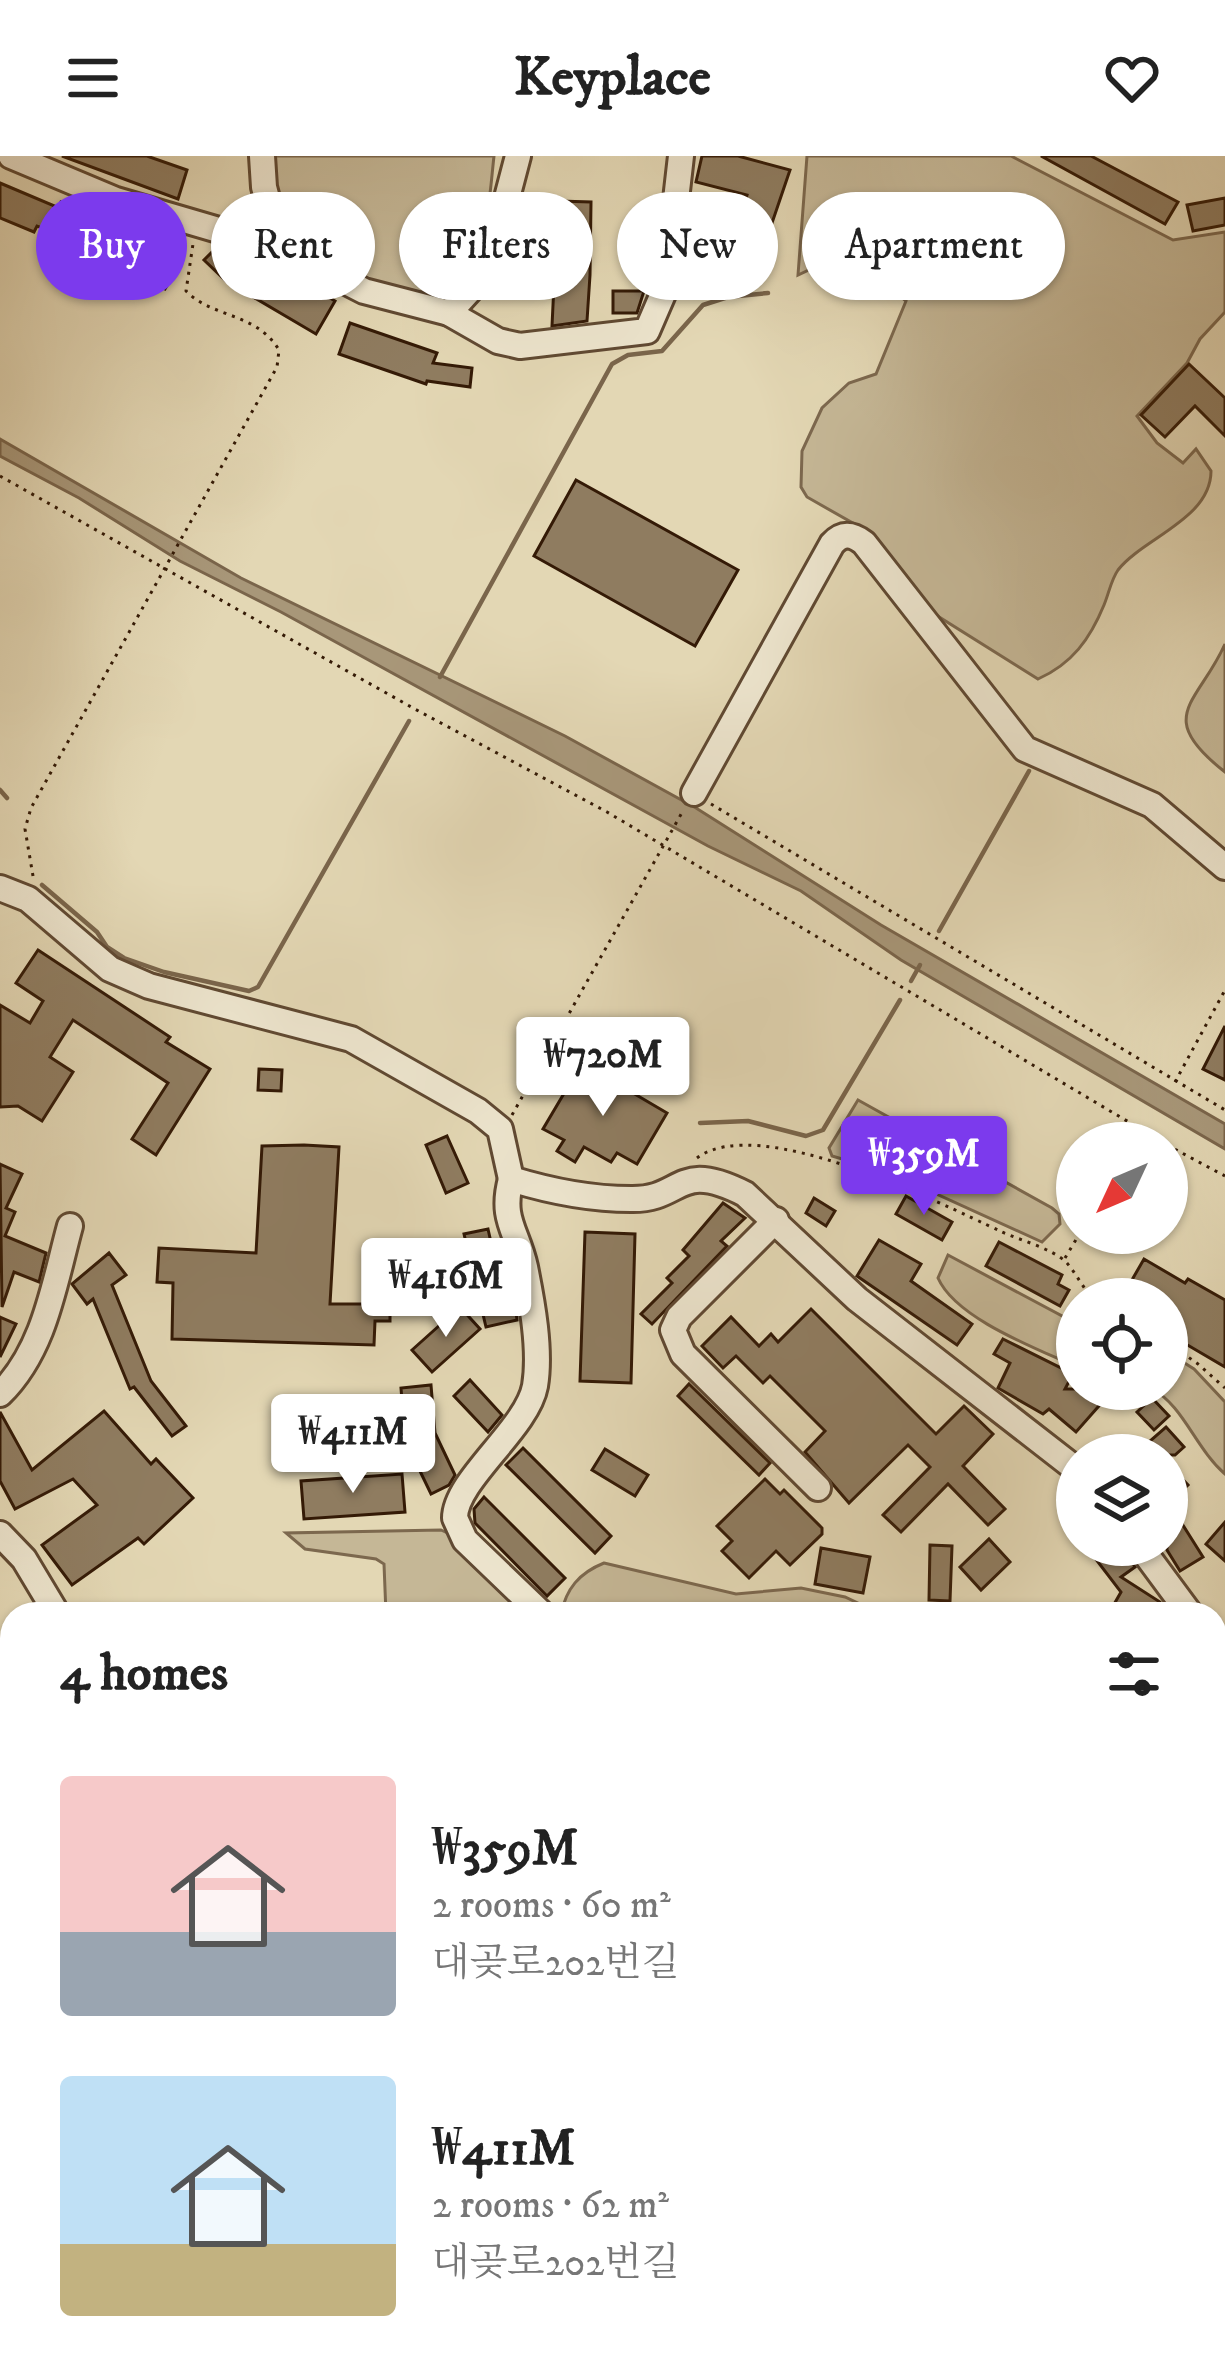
<!DOCTYPE html>
<html lang="en">
<head>
<meta charset="utf-8">
<style>
  :root { --surface:#fff; --page:#f2f2f2; --text:#222; --muted:#767676; --accent:#7c3aed }
  body { margin:0; font-family:"IM FELL DW Pica","Noto Serif KR",serif; background:var(--page); color:var(--text); height:100vh; display:flex; flex-direction:column; font-size:45px; white-space:nowrap }
  * { box-sizing:border-box; margin:0 }
  p { font-size:39px; color:var(--muted) }
  .icon { flex:none; width:66px; height:66px; fill:none; stroke:currentColor; stroke-width:2; stroke-linecap:round; stroke-linejoin:round }
  .map { position:relative; flex:1; overflow:hidden }
  .side { position:absolute; left:0px; top:1446px; width:1227px; height:771px; display:flex; flex-direction:column; background:var(--surface); border-radius:36px 36px 0 0; box-shadow:0 3px 9px #0004 }
  .side>* { flex:none }
  .top-card { position:absolute; left:36px; top:36px; width:1155px; height:108px; display:flex; gap:24px }
  .needle { width:78px; rotate:226deg }
  .tools { position:absolute; left:1056px; top:966px; display:grid; gap:24px }
  .tools a { display:grid; place-items:center; width:132px; height:132px; border-radius:50%; background:var(--surface); box-shadow:0 3px 9px #0004; font-size:60px }
  .price { position:absolute; translate:-50% -102px; padding:0 27px; border-radius:12px; background:#fff; color:#222; font-size:39px; line-height:78px; filter:drop-shadow(0 3px 6px #0008) }
  .price::after { content:''; position:absolute; left:50%; top:72px; width:36px; height:27px; margin-left:-18px; background:inherit; clip-path:polygon(0 0,100% 0,50% 100%) }
  .price.selected { background:var(--accent); color:#fff }
  ul { padding:0; list-style:none }
  li { display:flex; align-items:center; gap:36px; height:300px; padding:0 60px }
  li span { display:grid; place-items:center; flex:none; width:336px; height:240px; border-radius:12px; color:#555 }
  li>.icon { margin-inline-start:auto }
  span .icon { width:144px; height:144px; fill:#fffc; stroke-width:1 }
  li b { font-size:51px }
  h2 { display:flex; justify-content:space-between; align-items:center; height:144px; padding:0 60px; font-size:51px }
  .chip { padding:0 42px; border-radius:54px; background:var(--surface); box-shadow:0 3px 9px #0004; font-size:42px; line-height:108px }
  .chip.selected { background:var(--accent); color:#fff }
  header { display:flex; justify-content:space-between; align-items:center; height:156px; padding:0 60px; background:var(--surface); font-size:54px; font-weight:700 }
  .map>svg:first-child { display:block }
  .green { fill:#c5b796; stroke:#7c684e; stroke-width:3 }
  .water { fill:#a89779; stroke:#7a654b; stroke-width:3 }
  .lines { fill:none; stroke-linecap:round; stroke-linejoin:round }
  .stream { stroke:#7a654b; stroke-width:4.5 }
  .building { fill:#8f7c60; stroke:#341a06; stroke-width:3 }
  .minor-casing { stroke:#604932; stroke-width:30 }
  .path { stroke:#341a06; stroke-width:3; stroke-dasharray:3 6; stroke-linecap:butt }
  .minor { stroke:#ede5ce; stroke-width:24 }
</style>
</head>
<body>
<header><svg class="icon" aria-label="menu" viewBox="0 0 24 24"><path d="M4 6h16M4 12h16M4 18h16"/></svg>Keyplace<svg class="icon" aria-label="heart" viewBox="0 0 24 24"><path d="M12 20l-8-8c-3-5 5-10 8-4 3-6 11-1 8 4z"/></svg></header>
<div class="map">
<svg width="1225" height="2215" viewBox="0 0 1225 2215">
  <rect width="100%" height="100%" fill="#e3d7b4"/>
  <filter id="stains"><feTurbulence type="fractalNoise" baseFrequency=".00167" numOctaves="4"/><feColorMatrix values="0 0 0 0 .2 0 0 0 0 .09 0 0 0 0 .02 0 0 0 .5 -.17"/></filter>
  <radialGradient id="worn" r=".72"><stop offset=".6" stop-color="#630" stop-opacity="0"/><stop offset="1" stop-color="#630" stop-opacity=".3"/></radialGradient>
  <g class="green">
    <path d="M267,0H494C490,35 488,88 466,117C429,163 321,117 292,79C276,59 273,25 267,0Z"/>
    <path d="M807,0H1011L1173,84L1225,76V156L1200,183L1187,207L1137,260L1157,287L1183,307L1196,293L1211,315C1211,363 1143,382 1118,414C1111,424 1109,437 1104,449C1090,483 1072,508 1038,523L936,459L865,374L807,341L801,331L802,295L822,252L849,227L876,218L906,145L857,103L830,104L798,119Z"/>
    <path d="M1225,488V616C1153,560 1198,548 1225,488Z"/>
    <path d="M858,944L1052,1052L1059,1058L1060,1068L1042,1086L890,1017L832,1000L829,992Z"/>
    <path d="M948,1099L1077,1168V1211C1038,1193 956,1163 938,1122Z"/>
    <path d="M1167,1196L1194,1213L1225,1246V1318C1196,1293 1183,1249 1152,1233H1167Z"/>
    <path d="M441,1374L452,1379L528,1458H386L384,1408L376,1403L305,1393L286,1377Z"/>
    <path d="M604,1407L736,1438L801,1432L845,1441L881,1458H561C566,1433 579,1417 604,1407Z"/>
    <path d="M203,2205H256L265,2215H197Z"/>
    <path d="M1049,2205H1125L1133,2215H1039Z"/>
  </g>
  <path class="water" d="M0,283L241,422L565,580L696,652L881,769L1225,968V993L901,804L801,735L708,690L281,456L180,405L79,342L0,300Z"/>
  <g class="lines">
    <g class="stream">
      <path d="M440,521L612,208L628,199L662,195L703,149L728,141L768,137"/>
      <path d="M0,634L7,642"/>
      <path d="M42,729L97,776L107,791L124,802L164,816L249,835L258,831L409,565"/>
      <path d="M939,775L1029,615"/>
      <path d="M911,825L920,809"/>
      <path d="M700,967L748,965L806,980L823,974L900,844"/>
    </g>
  </g>
  <g class="building">
    <path d="M62,0H147L187,14L178,43Z"/>
    <path d="M702,0H738L790,14L757,111L729,103L747,39L696,26Z"/>
    <path d="M1041,0H1091L1178,46L1165,68Z"/>
    <path d="M0,27L59,52L61,46L141,73L131,103L37,70L34,76L0,62Z"/>
    <path d="M1225,42V69L1193,75L1187,49Z"/>
    <path d="M558,45L591,46L590,119L587,165L552,170Z"/>
    <path d="M217,91L250,118L259,103L270,106L335,145L316,178L226,125L204,104Z"/>
    <path d="M146,102L174,118L165,133L138,118Z"/>
    <path d="M613,135H644L637,157H613Z"/>
    <path d="M350,167L437,197L433,207L472,212L470,231L427,225L426,228L339,198Z"/>
    <path d="M1189,208L1225,242V280L1195,250L1165,281L1141,259Z"/>
    <path d="M576,324L738,414L695,490L534,400Z"/>
    <path d="M38,794L170,881L166,886L210,913L156,999L132,983L168,927L73,864L50,901L73,916L42,965L18,950L0,951V849L30,867L43,845L16,827Z"/>
    <path d="M1225,870V924L1203,913Z"/>
    <path d="M582,907L667,957L637,1008L617,997L611,1006L584,991L575,1006L557,995L564,984L543,973Z"/>
    <path d="M259,913L282,914L281,935L258,934Z"/>
    <path d="M447,980L468,1027L446,1037L426,989Z"/>
    <path d="M304,989L339,991L330,1148H390V1165H375L374,1189L172,1183L173,1127L157,1126L159,1092L256,1097L262,990Z"/>
    <path d="M0,1008L22,1018L6,1052L15,1056L5,1080L46,1097L39,1126L14,1116L2,1151Z"/>
    <path d="M906,1040L952,1066L942,1084L896,1058Z"/>
    <path d="M814,1042L835,1055L826,1070L806,1057Z"/>
    <path d="M723,1047L745,1062L721,1085L727,1090L652,1168L641,1158L672,1127L667,1122L689,1100L683,1094Z"/>
    <path d="M488,1073L505,1149L515,1147L517,1164L486,1171L464,1078Z"/>
    <path d="M585,1076L635,1078L631,1227L580,1225Z"/>
    <path d="M879,1084L921,1108L911,1125L972,1168L957,1189L857,1120Z"/>
    <path d="M999,1086L1062,1119L1058,1128L1069,1134L1060,1150L986,1110Z"/>
    <path d="M109,1097L126,1119L112,1129L151,1225L186,1270L172,1280L134,1231L130,1233L93,1143L87,1148L72,1128Z"/>
    <path d="M1144,1103L1185,1127L1188,1123L1225,1144V1211L1167,1177V1143H1121Z"/>
    <path d="M460,1151L480,1173L432,1216L412,1194Z"/>
    <path d="M811,1153L936,1278L964,1250L993,1278L963,1310L1005,1353L988,1369L948,1328L901,1376L883,1359L930,1311L908,1289L849,1347L805,1296L825,1275L770,1220L763,1227L736,1200L723,1212L702,1190L731,1161L759,1190L771,1178L778,1186Z"/>
    <path d="M0,1161L16,1168L0,1201Z"/>
    <path d="M1003,1183L1073,1218L1065,1233H1094L1105,1243L1076,1276L1049,1253L1043,1258L998,1232L1010,1207L994,1198Z"/>
    <path d="M470,1224L502,1259L488,1276L454,1240Z"/>
    <path d="M689,1228L770,1307L759,1319L678,1240Z"/>
    <path d="M431,1229L435,1277L455,1319L449,1329L431,1338L405,1284L401,1232Z"/>
    <path d="M1152,1242L1169,1260L1154,1274L1137,1256Z"/>
    <path d="M104,1255L151,1308L156,1303L193,1342L144,1388L138,1382L72,1429L42,1389L97,1349L73,1323L15,1353L0,1325V1256L32,1314Z"/>
    <path d="M1166,1271L1184,1291L1175,1299H1134Z"/>
    <path d="M523,1292L611,1380L595,1397L506,1309Z"/>
    <path d="M605,1293L648,1319L635,1340L592,1314Z"/>
    <path d="M1167,1307L1188,1329L1169,1347L1203,1401L1180,1415L1167,1394Z"/>
    <path d="M402,1318L405,1356L304,1363L301,1325Z"/>
    <path d="M765,1323L780,1338L784,1334L822,1372V1378L790,1409L776,1395L749,1422L722,1395L732,1385L717,1370Z"/>
    <path d="M484,1341L565,1422L547,1440L475,1367L474,1353Z"/>
    <path d="M1225,1366V1405L1206,1388Z"/>
    <path d="M989,1383L1010,1406L981,1434L960,1411Z"/>
    <path d="M930,1389L952,1390L950,1445L929,1444Z"/>
    <path d="M1085,1389H1122L1135,1411L1121,1421L1160,1446L1163,1450L1158,1458H1126L1113,1450L1121,1436Z"/>
    <path d="M821,1392L870,1401L863,1437L815,1428Z"/>
  </g>
  <g class="lines">
    <defs>
      <g id="minor">
        <path d="M11,0L116,44L280,92L364,135L449,157L481,122L498,76L518,0"/>
        <path d="M262,0L264,31L280,92"/>
        <path d="M449,157L498,185L520,190L647,175L666,131L681,0"/>
        <path d="M694,637L832,388C843,376 852,378 864,387L1025,593L1152,649L1225,711"/>
        <path d="M0,732L28,743L110,813L149,830L351,883L478,955L500,973L511,1023C550,1035 591,1043 631,1043C684,1044 676,1003 745,1038L857,1143L1077,1314"/>
        <path d="M511,1023C500,1064 517,1074 525,1111C532,1146 541,1194 535,1230C527,1273 455,1324 455,1362L465,1384L542,1458"/>
        <path d="M776,1064L679,1161L673,1174L683,1198L818,1332"/>
        <path d="M0,1238C45,1194 54,1128 70,1070"/>
        <path d="M0,1378L24,1403L57,1458"/>
        <path d="M1139,1389L1190,1458"/>
        <path d="M1215,1493L1225,1509"/>
        <path d="M1225,1647L1215,1719L1225,1780"/>
        <path d="M0,1767L12,1778"/>
        <path d="M1215,1862L1225,1867"/>
        <path d="M0,2066L12,2047"/>
        <path d="M528,2205L536,2215"/>
        <path d="M1003,2205L1019,2215"/>
        <path d="M189,2215L195,2205"/>
        <path d="M472,2215L479,2205"/>
      </g>
    </defs>
    <use href="#minor" class="minor-casing"/>
    <g class="path">
      <path d="M0,320L413,552L607,656L1164,987"/>
      <path d="M711,648L1225,954"/>
      <path d="M33,720L25,673L31,652L277,211L279,194C256,156 212,162 186,135L193,88"/>
      <path d="M1175,926L1225,834"/>
      <path d="M512,959L684,653"/>
      <path d="M1135,987L1142,975"/>
      <path d="M1167,989L1225,1020"/>
      <path d="M697,1002C758,956 938,1046 1000,1075C1019,1084 1051,1092 1066,1106C1076,1117 1083,1132 1093,1143"/>
      <path d="M1065,1102L1080,1077"/>
      <path d="M1167,1186L1198,1208L1225,1232"/>
    </g>
    <use href="#minor" class="minor"/>
  </g>
  <rect width="100%" height="100%" filter="url(#stains)"/>
  <rect width="100%" height="100%" fill="url(#worn)"/>
</svg>
<div class="tools">
<a><svg class="needle" viewBox="-14 -14 28 28"><path d="M0-13l5 13h-10z" fill="#e53935"/><path d="M0 13l5-13h-10z" fill="#767676"/></svg></a>
<a><svg class="icon" aria-label="locate" viewBox="0 0 24 24"><circle cx="12" cy="12" r="6"/><path d="M12 2v4M12 18v4M2 12h4M18 12h4"/></svg></a>
<a><svg class="icon" aria-label="layers" viewBox="0 0 24 24"><path d="M12 4l9 5-9 5-9-5zM3 14l9 5 9-5"/></svg></a>
</div>
<b class="price" style="left:603px;top:963px">₩720M</b>
<b class="price selected" style="left:924px;top:1062px">₩359M</b>
<b class="price" style="left:446px;top:1184px">₩416M</b>
<b class="price" style="left:353px;top:1340px">₩411M</b>
<div class="top-card">
<a class="chip selected">Buy</a>
<a class="chip">Rent</a>
<a class="chip">Filters</a>
<a class="chip">New</a>
<a class="chip">Apartment</a>
</div>
<section class="side">
<h2>4 homes<svg class="icon" aria-label="filters" viewBox="0 0 24 24"><path d="M4 7h16M4 17h16"/><circle cx="9" cy="7" r="2"/><circle cx="15" cy="17" r="2"/></svg></h2>
<ul>
<li><span style="background:linear-gradient(#f6c9c9 65%,#9aa5b1 0)"><svg class="icon" aria-label="home" viewBox="0 0 24 24"><path d="M3 11l9-7 9 7M6 9v11h12V9"/></svg></span><div><b>₩359M</b><p>2 rooms · 60 m²</p><p>대곶로202번길</p></div></li>
<li><span style="background:linear-gradient(#bfe0f5 70%,#c2b280 0)"><svg class="icon" aria-label="home" viewBox="0 0 24 24"><path d="M3 11l9-7 9 7M6 9v11h12V9"/></svg></span><div><b>₩411M</b><p>2 rooms · 62 m²</p><p>대곶로202번길</p></div></li>
</ul>
</section>
</div>
</body>
</html>
